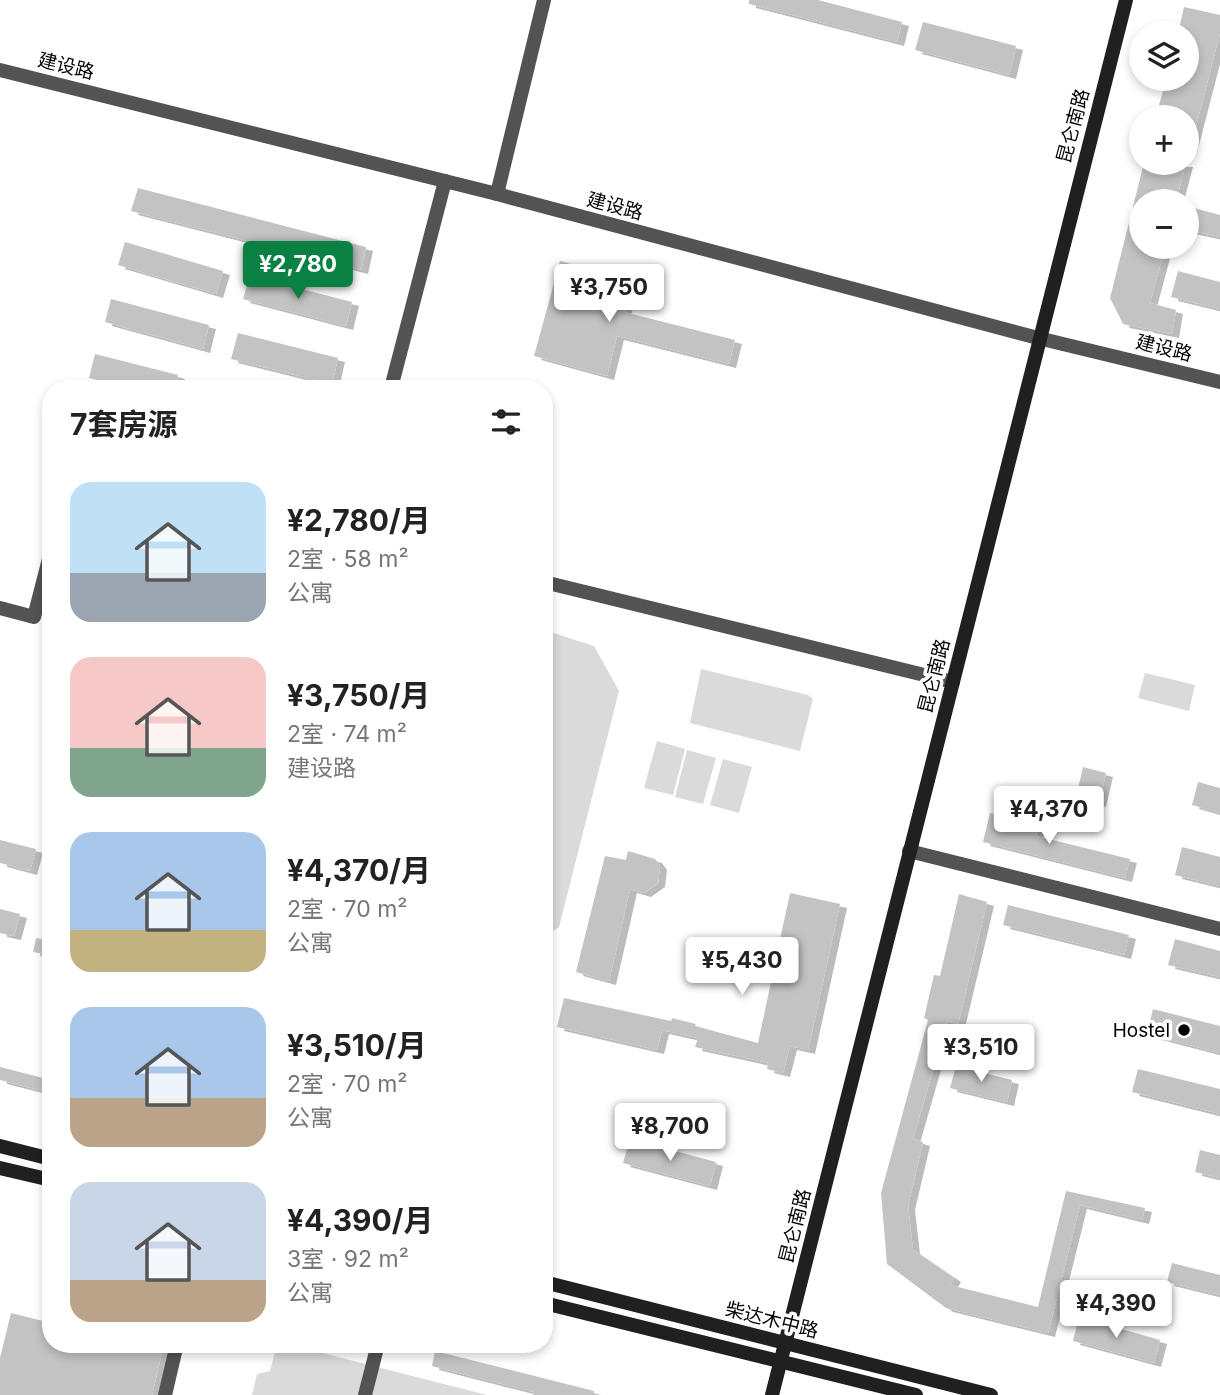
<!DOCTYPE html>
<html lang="zh">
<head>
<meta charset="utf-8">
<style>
  :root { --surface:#fff; --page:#f6f6f6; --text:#222; --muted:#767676; --accent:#0b8043 }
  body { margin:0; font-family:Inter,"Noto Sans SC",sans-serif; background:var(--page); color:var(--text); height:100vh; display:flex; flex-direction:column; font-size:26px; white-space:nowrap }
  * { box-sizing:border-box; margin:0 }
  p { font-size:23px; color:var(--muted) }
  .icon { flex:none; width:38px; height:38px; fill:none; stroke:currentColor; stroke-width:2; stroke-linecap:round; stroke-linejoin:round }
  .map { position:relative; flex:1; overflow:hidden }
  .details { position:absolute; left:42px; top:380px; width:511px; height:973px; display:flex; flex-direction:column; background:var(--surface); border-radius:28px; box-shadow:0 4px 10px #0003 }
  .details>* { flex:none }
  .fabs { position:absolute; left:1129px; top:21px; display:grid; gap:14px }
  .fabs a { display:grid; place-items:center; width:70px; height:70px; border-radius:50%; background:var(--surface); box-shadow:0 4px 10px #0003; font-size:35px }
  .price { position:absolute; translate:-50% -60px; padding:0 16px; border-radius:7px; background:#fff; color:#222; font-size:23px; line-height:46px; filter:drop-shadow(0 2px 4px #0008) }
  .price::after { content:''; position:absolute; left:50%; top:42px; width:21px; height:16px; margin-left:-10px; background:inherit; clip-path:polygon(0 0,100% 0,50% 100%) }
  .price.selected { background:var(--accent); color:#fff }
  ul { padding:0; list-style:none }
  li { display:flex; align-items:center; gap:21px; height:175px; padding:0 28px }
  li span { display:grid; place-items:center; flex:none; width:196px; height:140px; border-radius:21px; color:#555 }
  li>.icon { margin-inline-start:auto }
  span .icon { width:84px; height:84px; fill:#fffc; stroke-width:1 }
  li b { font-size:30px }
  h2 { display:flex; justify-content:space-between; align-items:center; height:84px; padding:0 28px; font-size:30px }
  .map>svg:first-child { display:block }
  .green { fill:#dadada }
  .building { fill:#c3c3c3; filter:url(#shadow) }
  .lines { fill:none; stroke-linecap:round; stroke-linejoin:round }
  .minor { stroke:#535353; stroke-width:14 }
  .tertiary { stroke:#535353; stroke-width:14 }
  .secondary { stroke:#202020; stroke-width:14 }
  .poi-dot { fill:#000; stroke:#fff; stroke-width:2.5 }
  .labels { text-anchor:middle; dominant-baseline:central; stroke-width:7; stroke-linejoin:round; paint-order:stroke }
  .street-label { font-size:19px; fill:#000; stroke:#fff }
  .poi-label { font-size:19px; fill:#000; stroke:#fff; text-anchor:end }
</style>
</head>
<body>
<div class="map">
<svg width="1220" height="1395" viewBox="0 0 1220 1395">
  <defs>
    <filter id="shadow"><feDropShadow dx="7" dy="4" stdDeviation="0" flood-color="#0004"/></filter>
  </defs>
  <rect width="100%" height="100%" fill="#fff"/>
  <g class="green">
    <path d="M544,630L594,646L619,691L559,927L544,938Z"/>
    <path d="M701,669L808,695L813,699L800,751L690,723Z"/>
    <path d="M1145,673L1195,685L1189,711L1138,698Z"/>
    <path d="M657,741L685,749L673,795L644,788Z"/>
    <path d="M687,750L716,758L703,804L675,797Z"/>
    <path d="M723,759L752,767L739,813L710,805Z"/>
    <path d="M277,1344H287L487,1395H252L257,1374L270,1371Z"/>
  </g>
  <g class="building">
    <path d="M749,0H818L902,22L897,42L749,4Z"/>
    <path d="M1184,7L1220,15V33L1190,149L1186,148V117H1156L1166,79H1186V33H1178Z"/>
    <path d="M923,22L1016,46L1009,75L915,50Z"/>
    <path d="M1144,163H1186L1176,201H1141V247H1165L1150,303L1176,310L1172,334L1123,324L1110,298Z"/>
    <path d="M138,188L366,247L361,270L131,211Z"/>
    <path d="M1194,208L1220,215V237L1188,230Z"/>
    <path d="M125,242L223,271L216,294L118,265Z"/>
    <path d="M560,261L632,281L624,312L735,340L729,364L617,336L607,376L534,356Z"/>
    <path d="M1178,271L1220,282V309L1171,297Z"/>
    <path d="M250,276L352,302L346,326L243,299Z"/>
    <path d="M111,299L209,325L203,349L105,322Z"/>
    <path d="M238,333L338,358L332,384L231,359Z"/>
    <path d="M95,354L178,375L175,388H130L89,378Z"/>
    <path d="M1083,767L1106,773L1099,803L1076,797Z"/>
    <path d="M1198,782L1220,788V813L1192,805Z"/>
    <path d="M990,813L1038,824L1036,836L1130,859L1125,878L983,842Z"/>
    <path d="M0,840L36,849L30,871L0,863Z"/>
    <path d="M1182,847L1220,857V886L1175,875Z"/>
    <path d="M628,851L655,859L660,866L658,883L644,893L630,889L609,981L576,972L605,856L626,860Z"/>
    <path d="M790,893L840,904L808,1050L790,1046L783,1073L767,1069L768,1063L695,1047L698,1038L662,1030L657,1050L557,1027L564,998L671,1021L672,1018L696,1024L695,1026L758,1043Z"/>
    <path d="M959,894L987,902L958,1024L947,1021L913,1139L923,1142L908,1206L913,1250L954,1278L950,1285L1038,1307L1066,1191L1145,1208L1142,1220L1080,1205L1048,1333L946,1308L887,1264L881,1193L928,1020L924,1018L934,975L940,976Z"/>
    <path d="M1008,905L1129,935L1124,955L1003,925Z"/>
    <path d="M0,909L20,914L14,936L0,933Z"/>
    <path d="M36,938L46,940L43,954L33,952Z"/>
    <path d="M1175,939L1220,951V977L1168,965Z"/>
    <path d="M1153,1009L1220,1026V1053L1147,1034Z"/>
    <path d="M956,1066L1012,1080L1007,1102L950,1088Z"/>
    <path d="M0,1067L51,1080V1093L0,1080Z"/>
    <path d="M1138,1069L1220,1089V1114L1132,1092Z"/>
    <path d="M630,1139L716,1162L710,1186L623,1163Z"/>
    <path d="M1200,1150L1220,1155V1178L1195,1172Z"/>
    <path d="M1172,1263L1220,1275V1295L1167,1282Z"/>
    <path d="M11,1313L51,1323V1344H164L152,1395H0V1358Z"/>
    <path d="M1079,1317L1160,1340L1154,1363L1073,1341Z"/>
    <path d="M435,1351L594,1391V1395H533L534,1392L432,1366Z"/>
  </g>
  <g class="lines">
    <g class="minor">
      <path d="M497,194L544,0"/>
      <path d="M391,388L445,181"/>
      <path d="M544,582L953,682"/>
      <path d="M0,608L34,617L51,551"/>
      <path d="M909,851L1220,929"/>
      <path d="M165,1395L177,1344"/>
      <path d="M365,1395L378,1344"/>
    </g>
    <path class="tertiary" d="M0,70L497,194L1038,338L1220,382"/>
    <g class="secondary">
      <path d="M0,1146L51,1159"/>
      <path d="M0,1168L51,1180"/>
      <path d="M544,1282L991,1395"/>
      <path d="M544,1303L916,1395"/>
      <path d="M772,1395L1126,0"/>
    </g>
  </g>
  <circle class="poi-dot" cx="1184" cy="1030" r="7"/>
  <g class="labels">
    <g class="street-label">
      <text transform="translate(66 66) rotate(14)">建设路</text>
      <text transform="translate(1073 126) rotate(-75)">昆仑南路</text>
      <text transform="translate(615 206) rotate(15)">建设路</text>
      <text transform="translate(1164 348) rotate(14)">建设路</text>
      <text transform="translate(934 676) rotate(-76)">昆仑南路</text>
      <text transform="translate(795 1226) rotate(-76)">昆仑南路</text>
      <text transform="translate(772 1320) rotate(14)">柴达木中路</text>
    </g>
    <g class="poi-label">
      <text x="1170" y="1030">Hostel</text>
    </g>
  </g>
</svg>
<div class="fabs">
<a><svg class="icon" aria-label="layers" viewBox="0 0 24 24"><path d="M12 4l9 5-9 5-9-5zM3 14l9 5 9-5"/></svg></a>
<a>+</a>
<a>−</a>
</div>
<b class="price selected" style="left:298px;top:301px">¥2,780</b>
<b class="price" style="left:609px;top:324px">¥3,750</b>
<b class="price" style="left:1049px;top:846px">¥4,370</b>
<b class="price" style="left:742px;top:997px">¥5,430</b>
<b class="price" style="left:981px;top:1084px">¥3,510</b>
<b class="price" style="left:670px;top:1163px">¥8,700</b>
<b class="price" style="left:1116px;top:1340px">¥4,390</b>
<section class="details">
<h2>7套房源<svg class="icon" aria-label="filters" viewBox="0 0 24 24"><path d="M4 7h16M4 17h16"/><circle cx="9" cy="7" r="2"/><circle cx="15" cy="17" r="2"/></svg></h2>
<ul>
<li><span style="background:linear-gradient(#bfe0f5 65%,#9aa5b1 0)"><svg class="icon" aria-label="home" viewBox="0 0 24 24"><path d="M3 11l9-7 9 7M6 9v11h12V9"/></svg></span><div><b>¥2,780/月</b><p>2室 · 58 m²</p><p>公寓</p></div></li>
<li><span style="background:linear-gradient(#f6c9c9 65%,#7fa58c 0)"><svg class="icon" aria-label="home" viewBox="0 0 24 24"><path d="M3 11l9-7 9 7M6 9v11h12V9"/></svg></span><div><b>¥3,750/月</b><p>2室 · 74 m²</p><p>建设路</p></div></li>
<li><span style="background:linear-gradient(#a9c7e8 70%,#c2b280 0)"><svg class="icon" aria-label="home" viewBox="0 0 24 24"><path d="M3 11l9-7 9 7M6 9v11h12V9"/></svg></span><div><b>¥4,370/月</b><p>2室 · 70 m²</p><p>公寓</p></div></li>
<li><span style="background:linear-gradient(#a9c7e8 65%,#b9a48a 0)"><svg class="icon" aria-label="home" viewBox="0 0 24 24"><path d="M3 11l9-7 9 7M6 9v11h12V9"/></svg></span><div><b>¥3,510/月</b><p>2室 · 70 m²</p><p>公寓</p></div></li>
<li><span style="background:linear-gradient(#c9d6e8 70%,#b9a48a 0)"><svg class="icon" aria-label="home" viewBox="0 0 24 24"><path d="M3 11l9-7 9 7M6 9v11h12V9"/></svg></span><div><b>¥4,390/月</b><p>3室 · 92 m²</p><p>公寓</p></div></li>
</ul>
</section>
</div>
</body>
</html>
